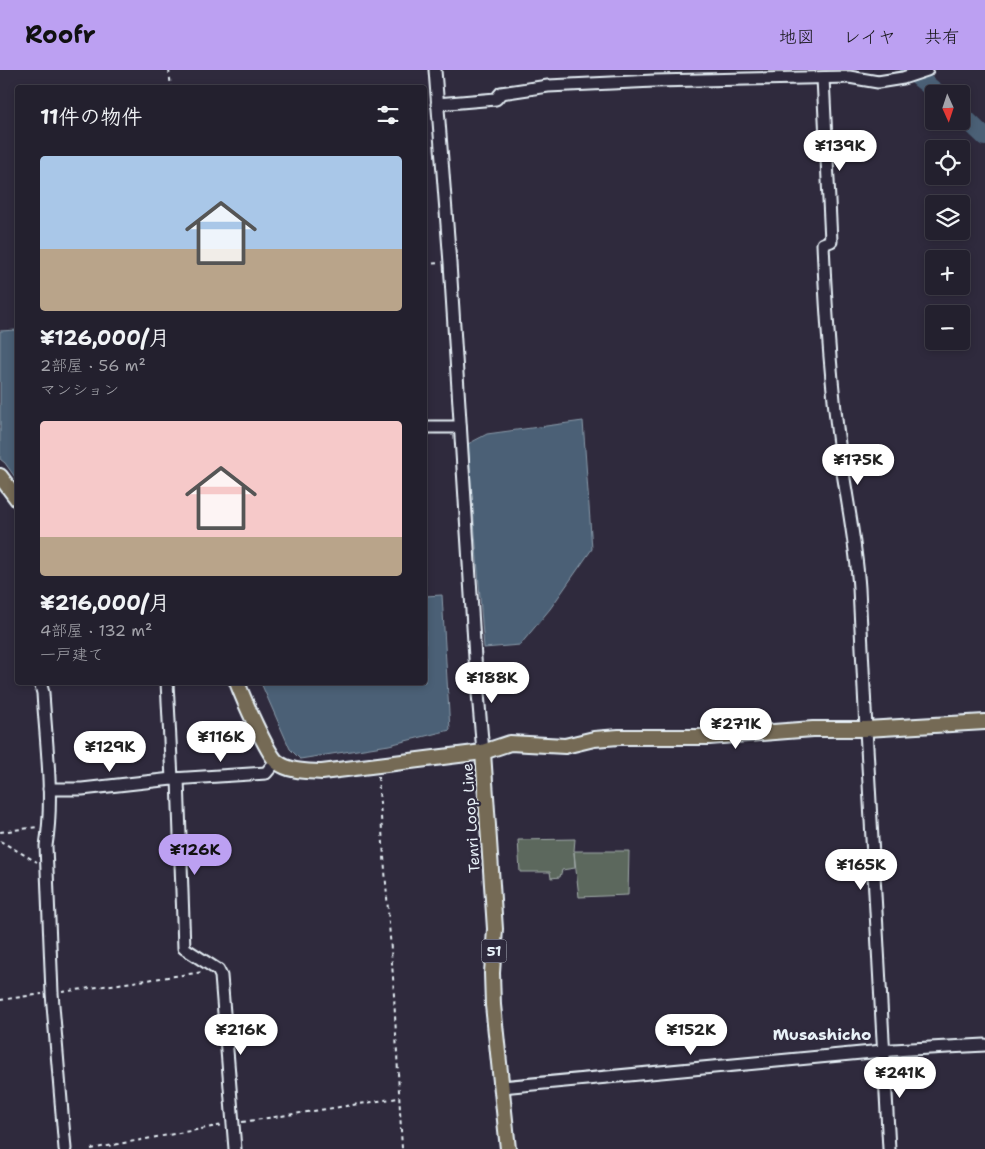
<!DOCTYPE html>
<html lang="ja">
<head>
<meta charset="utf-8">
<style>
  :root { --surface:#23202e; --page:#2f2d3a; --text:#f1f3f6; --muted:#a3a3aa; --line:#403e4a; --accent:#bca0f2 }
  body { margin:0; font-family:"Shantell Sans","Klee One",sans-serif; background:var(--page); color:var(--text); height:100vh; display:flex; flex-direction:column; font-size:19px; white-space:nowrap }
  * { box-sizing:border-box; margin:0 }
  p { font-size:16px; color:var(--muted) }
  .icon { flex:none; width:28px; height:28px; fill:none; stroke:currentColor; stroke-width:2; stroke-linecap:round; stroke-linejoin:round }
  .map { position:relative; flex:1; overflow:hidden }
  .sheet { position:absolute; left:15px; top:15px; width:412px; height:600px; display:flex; flex-direction:column; background:var(--surface); border-radius:5px; box-shadow:0 2px 8px #0003,0 0 0 1px var(--line) }
  .sheet>* { flex:none }
  .needle { width:32px; rotate:177deg }
  .buttons { position:absolute; left:925px; top:15px; display:grid; gap:10px }
  .buttons a { display:grid; place-items:center; width:45px; height:45px; border-radius:5px; background:var(--surface); box-shadow:0 2px 8px #0003,0 0 0 1px var(--line); font-size:25px }
  .price { position:absolute; translate:-50% -42px; padding:0 11px; border-radius:18px; background:#fff; color:#222; font-size:16px; line-height:32px; filter:drop-shadow(0 1px 2px #0008) }
  .price::after { content:''; position:absolute; left:50%; top:30px; width:15px; height:11px; margin-left:-8px; background:inherit; clip-path:polygon(0 0,100% 0,50% 100%) }
  .price.active { background:var(--accent); color:#111 }
  ul { padding:0; list-style:none }
  li { display:grid; align-content:center; gap:10px; height:265px; padding:0 25px }
  li span { display:grid; place-items:center; height:155px; border-radius:5px; color:#555 }
  li>.icon { margin-inline-start:auto }
  span .icon { width:90px; height:90px; fill:#fffc; stroke-width:1 }
  li b { font-size:21px }
  h2 { display:flex; justify-content:space-between; align-items:center; height:60px; padding:0 25px; font-size:21px }
  header { display:flex; align-items:center; gap:30px; box-sizing:border-box; height:70px; padding:0 25px; background:var(--accent); color:#111 }
  header strong { font-size:24px }
  nav { display:flex; gap:28px; margin-inline-start:auto; font-size:18px }
  .map>svg:first-child { display:block }
  .green { fill:#5b675d; stroke:#a2acaa }
  .water { fill:#4b6176; stroke:#8a9baa }
  .lines { fill:none; stroke-linecap:round; stroke-linejoin:round }
  .river { stroke:#4b6176; stroke-width:18 }
  .minor-casing { stroke:#e8f1f8; stroke-width:15 }
  .major-casing { stroke:#e8f1f8; stroke-width:18 }
  .path { stroke:#e8f1f8; stroke-width:2; stroke-dasharray:4 4; stroke-linecap:butt }
  .minor { stroke:#2f2a3d; stroke-width:11 }
  .major { stroke:#746b55; stroke-width:14 }
  .labels { text-anchor:middle; dominant-baseline:central; stroke-width:4.5; stroke-linejoin:round; paint-order:stroke }
  .shield { fill:#2f2a3d; stroke:#b0b5c0; stroke-width:1 }
  .shield-label { font-size:14px; font-weight:bold; fill:#e8f1f8 }
  .street-label { font-size:15px; fill:#e8f1f8; stroke:#2f2a3d }
  .neighbourhood-label { font-size:16px; font-weight:bold; fill:#e8f1f8; stroke:#2f2a3d }
</style>
</head>
<body>
<header>
<strong>Roofr</strong>
<nav><a>地図</a><a>レイヤ</a><a>共有</a></nav>
</header>
<div class="map">
<svg width="985" height="1079" viewBox="0 0 985 1079">
  <rect width="100%" height="100%" fill="#2f2a3d"/>
  <filter id="ink" filterUnits="userSpaceOnUse"><feTurbulence type="fractalNoise" baseFrequency=".02" numOctaves="2"/><feDisplacementMap in="SourceGraphic" scale="10" xChannelSelector="R" yChannelSelector="G"/><feConvolveMatrix kernelMatrix="1 2 1 2 8 2 1 2 1" color-interpolation-filters="sRGB"/></filter>
  <g filter="url(#ink)">
    <path class="green" d="M575,769L574,781H629L628,825L579,827L574,782L575,798L562,800L560,807L551,808L550,802H520L518,770Z"/>
    <g class="water">
      <path d="M17,260H18L17,410L5,393L0,389V261Z"/>
      <path d="M583,351L592,479L550,539L520,575L484,578L468,374L487,364Z"/>
      <path d="M442,525L450,660L389,675L300,689L290,679L261,613L425,612V526Z"/>
    </g>
    <g class="lines">
      <g class="river">
        <path d="M909,0L939,24"/>
        <path d="M961,44L985,67"/>
      </g>
      <defs>
        <g id="minor">
          <path d="M435,0L450,193L475,588L483,682"/>
          <path d="M823,8L831,171L823,174C826,243 831,313 840,382C846,427 856,472 859,518L866,659L889,1079"/>
          <path d="M437,34L496,29L501,23L548,16L654,11L849,7L878,12L903,8L927,0"/>
          <path d="M425,357H460"/>
          <path d="M40,612L43,623C46,674 54,726 46,776L52,923L65,1079"/>
          <path d="M167,612L172,709"/>
          <path d="M178,709L184,878L218,900L221,906L235,1079"/>
          <path d="M49,719H82L172,709L266,703L276,691"/>
          <path d="M501,1017L893,980L985,975"/>
        </g>
        <g id="major">
          <path d="M0,406L18,430"/>
          <path d="M237,612C243,628 267,683 277,692C290,702 307,701 322,702L483,682L510,673L565,676L594,669L619,667H709L813,659H866L985,652"/>
          <path d="M483,682L495,859L492,903L493,935L508,1079"/>
        </g>
      </defs>
      <use href="#minor" class="minor-casing"/>
      <use href="#major" class="major-casing"/>
      <g class="path">
        <path d="M169,0L171,18"/>
        <path d="M425,194L440,193"/>
        <path d="M378,707L393,907L402,1079"/>
        <path d="M0,762L37,757"/>
        <path d="M0,771L37,792"/>
        <path d="M62,922L203,902"/>
        <path d="M0,930L42,924"/>
        <path d="M242,1052L398,1028"/>
        <path d="M91,1079L223,1055"/>
      </g>
      <use href="#minor" class="minor"/>
      <use href="#major" class="major"/>
    </g>
  </g>
  <g class="labels">
    <rect class="shield" x="481.5" y="869.5" width="25" height="23" rx="4"/>
    <g class="shield-label">
      <text x="494" y="881">51</text>
    </g>
    <g class="street-label">
      <text transform="translate(471 748) rotate(-94)">Tenri Loop Line</text>
    </g>
    <g class="neighbourhood-label">
      <text x="822" y="964">Musashicho</text>
    </g>
  </g>
</svg>
<div class="buttons">
<a><svg class="needle" viewBox="-14 -14 28 28"><path d="M0-13l5 13h-10z" fill="#e53935"/><path d="M0 13l5-13h-10z" fill="#a3a3aa"/></svg></a>
<a><svg class="icon" aria-label="locate" viewBox="0 0 24 24"><circle cx="12" cy="12" r="6"/><path d="M12 2v4M12 18v4M2 12h4M18 12h4"/></svg></a>
<a><svg class="icon" aria-label="layers" viewBox="0 0 24 24"><path d="M12 4l9 5-9 5-9-5zM3 14l9 5 9-5"/></svg></a>
<a>+</a>
<a>−</a>
</div>
<b class="price" style="left:840px;top:102px">¥139K</b>
<b class="price" style="left:858px;top:416px">¥175K</b>
<b class="price" style="left:492px;top:634px">¥188K</b>
<b class="price" style="left:736px;top:680px">¥271K</b>
<b class="price" style="left:221px;top:693px">¥116K</b>
<b class="price" style="left:110px;top:703px">¥129K</b>
<b class="price active" style="left:195px;top:806px">¥126K</b>
<b class="price" style="left:861px;top:821px">¥165K</b>
<b class="price" style="left:241px;top:986px">¥216K</b>
<b class="price" style="left:691px;top:986px">¥152K</b>
<b class="price" style="left:900px;top:1029px">¥241K</b>
<section class="sheet">
<h2>11件の物件<svg class="icon" aria-label="filters" viewBox="0 0 24 24"><path d="M4 7h16M4 17h16"/><circle cx="9" cy="7" r="2"/><circle cx="15" cy="17" r="2"/></svg></h2>
<ul>
<li><span style="background:linear-gradient(#a9c7e8 60%,#b9a48a 0)"><svg class="icon" aria-label="home" viewBox="0 0 24 24"><path d="M3 11l9-7 9 7M6 9v11h12V9"/></svg></span><div><b>¥126,000/月</b><p>2部屋 · 56 m²</p><p>マンション</p></div></li>
<li><span style="background:linear-gradient(#f6c9c9 75%,#b9a48a 0)"><svg class="icon" aria-label="home" viewBox="0 0 24 24"><path d="M3 11l9-7 9 7M6 9v11h12V9"/></svg></span><div><b>¥216,000/月</b><p>4部屋 · 132 m²</p><p>一戸建て</p></div></li>
</ul>
</section>
</div>
</body>
</html>
